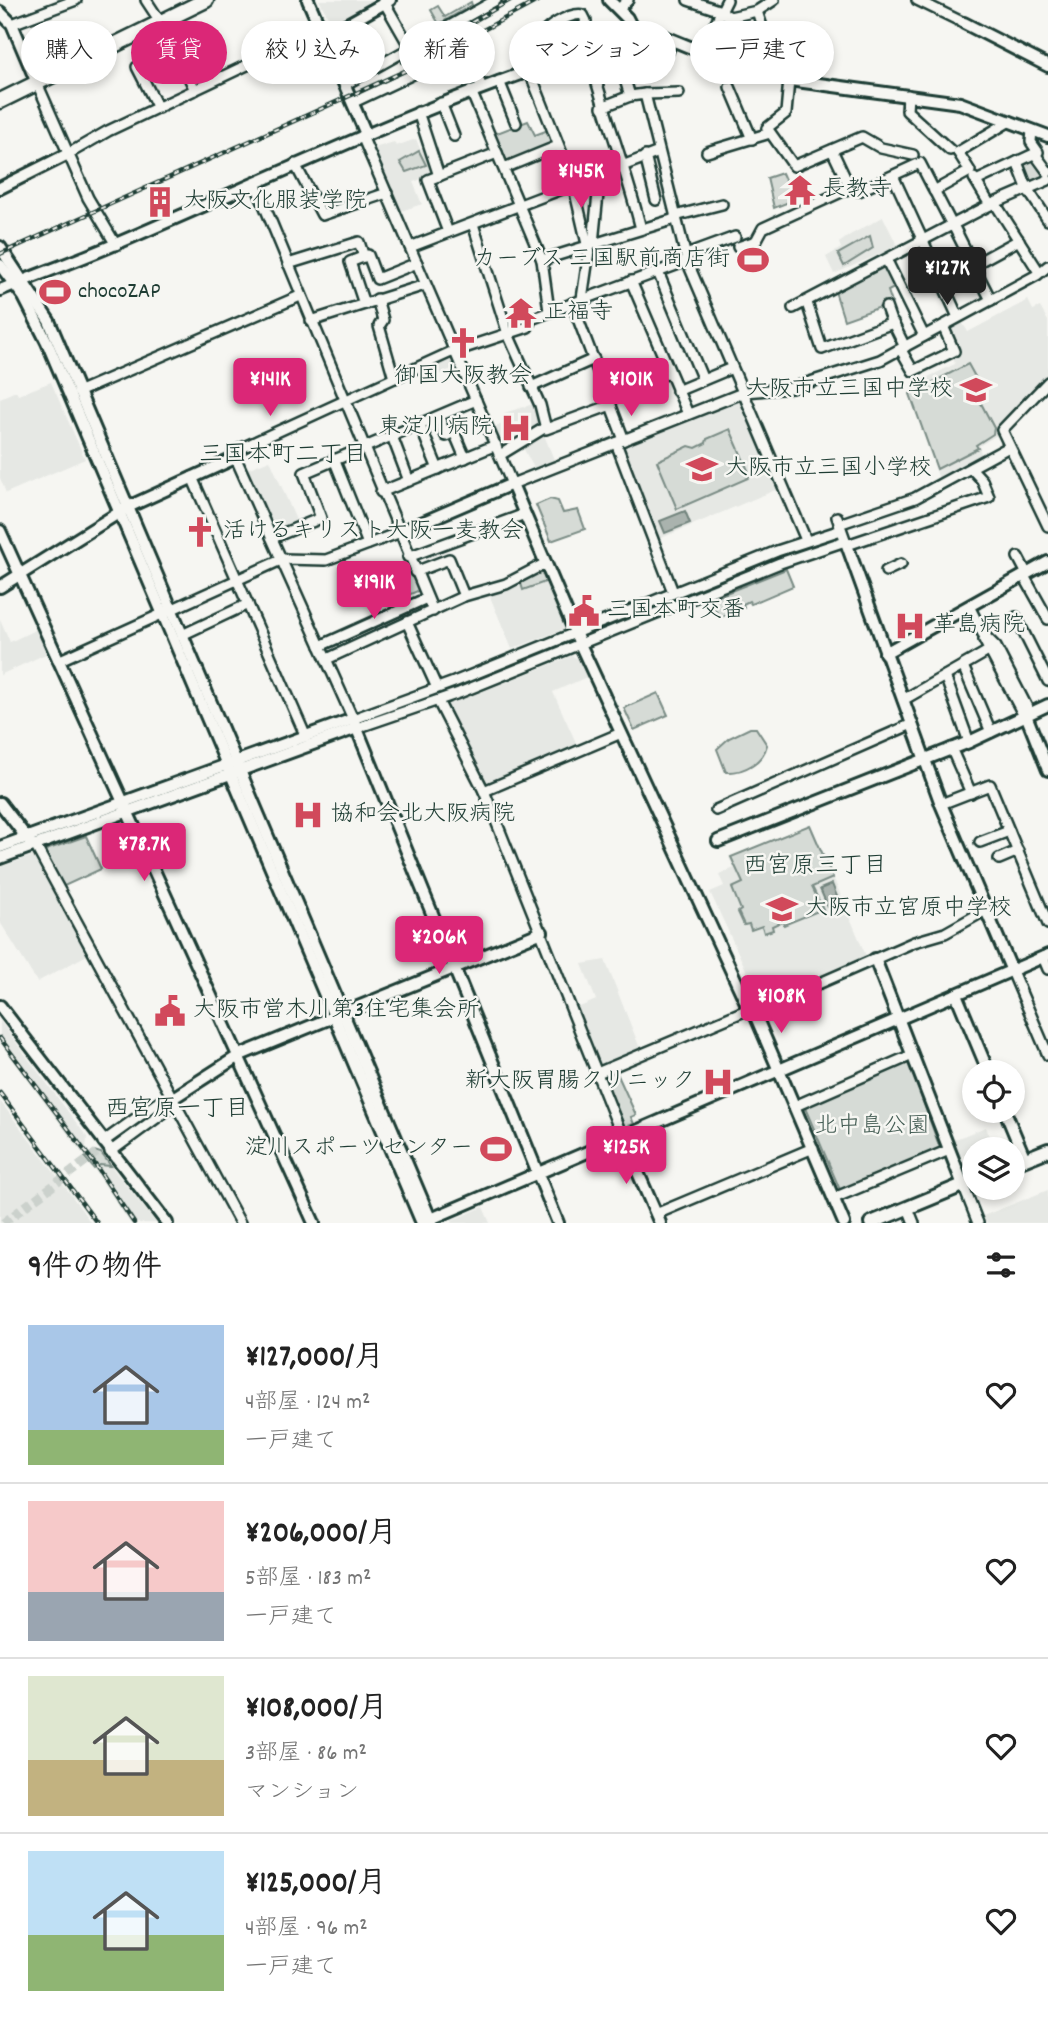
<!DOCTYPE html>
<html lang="ja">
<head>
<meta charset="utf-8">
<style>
  :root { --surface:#fff; --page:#f6f6f6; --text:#222; --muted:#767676; --line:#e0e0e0; --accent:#db2777 }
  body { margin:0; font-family:Dekko,"Klee One",sans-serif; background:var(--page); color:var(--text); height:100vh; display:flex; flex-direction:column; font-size:26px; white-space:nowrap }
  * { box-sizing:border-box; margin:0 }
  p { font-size:23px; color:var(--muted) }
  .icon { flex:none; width:38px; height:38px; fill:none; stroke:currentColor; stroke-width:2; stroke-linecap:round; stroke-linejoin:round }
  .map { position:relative; height:1223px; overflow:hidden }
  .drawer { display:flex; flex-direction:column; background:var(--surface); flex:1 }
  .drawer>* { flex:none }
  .top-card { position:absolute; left:21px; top:21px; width:1006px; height:63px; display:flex; gap:14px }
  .buttons { position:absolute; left:962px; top:1060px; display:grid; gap:14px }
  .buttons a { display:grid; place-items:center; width:63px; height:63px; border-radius:50%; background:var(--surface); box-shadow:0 4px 10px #0003; font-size:35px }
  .price { position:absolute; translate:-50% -60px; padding:0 16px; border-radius:7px; background:var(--accent); color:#fff; font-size:23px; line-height:46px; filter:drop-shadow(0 2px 4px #0008) }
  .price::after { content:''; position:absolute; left:50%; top:42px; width:21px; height:16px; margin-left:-10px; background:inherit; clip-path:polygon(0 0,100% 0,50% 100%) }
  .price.current { background:#222; color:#fff }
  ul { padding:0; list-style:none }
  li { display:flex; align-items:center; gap:21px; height:175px; padding:0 28px }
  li+li { border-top:2px solid var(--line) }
  li span { display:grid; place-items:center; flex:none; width:196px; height:140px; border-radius:0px; color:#555 }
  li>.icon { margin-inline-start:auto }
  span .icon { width:84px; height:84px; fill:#fffc; stroke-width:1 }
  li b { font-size:30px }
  h2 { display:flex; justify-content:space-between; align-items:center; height:84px; padding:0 28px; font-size:30px }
  .pill { padding:0 24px; border-radius:32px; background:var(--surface); box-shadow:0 4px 10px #0003; font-size:24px; line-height:63px }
  .pill.current { background:var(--accent); color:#fff }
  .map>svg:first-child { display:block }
  .built { fill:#e6e8e4 }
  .green { fill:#d6dbd6; stroke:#7a8c85; stroke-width:2 }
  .water { fill:#aab3ae; stroke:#72847d; stroke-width:2 }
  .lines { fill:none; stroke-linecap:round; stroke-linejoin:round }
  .minor-tunnel { stroke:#cbd1cc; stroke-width:9; stroke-dasharray:9 4.5; stroke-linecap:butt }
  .minor-casing { stroke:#1f3d34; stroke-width:14 }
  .tertiary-casing { stroke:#1f3d34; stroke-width:16 }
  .secondary-casing { stroke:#1f3d34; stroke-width:18 }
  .trunk-casing { stroke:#1f3d34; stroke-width:19 }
  .minor { stroke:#f6f6f2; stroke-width:9 }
  .tertiary { stroke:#f6f6f2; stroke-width:10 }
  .secondary { stroke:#f6f6f2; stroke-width:12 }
  .trunk { stroke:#f6f6f2; stroke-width:14 }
  .rail-casing { stroke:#1f3d34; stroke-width:4.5 }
  .rail { stroke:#f6f6f2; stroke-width:2; stroke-dasharray:5; stroke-linecap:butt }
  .labels { text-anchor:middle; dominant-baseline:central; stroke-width:5; stroke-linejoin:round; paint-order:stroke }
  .poi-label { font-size:23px; fill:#1f3d34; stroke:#f6f6f2; text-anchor:start }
  .park-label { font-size:23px; fill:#445d54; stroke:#f6f6f2 }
  .neighbourhood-label { font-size:24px; fill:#1f3d34; stroke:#f6f6f2 }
</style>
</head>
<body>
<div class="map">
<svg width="1048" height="1223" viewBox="0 0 1048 1223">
  <rect width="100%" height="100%" fill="#f6f6f2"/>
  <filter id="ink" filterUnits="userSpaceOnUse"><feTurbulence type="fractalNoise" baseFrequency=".0143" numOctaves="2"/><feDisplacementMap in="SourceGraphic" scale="14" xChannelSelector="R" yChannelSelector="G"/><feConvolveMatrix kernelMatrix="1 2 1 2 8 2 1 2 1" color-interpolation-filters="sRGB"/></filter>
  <g filter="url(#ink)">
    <g class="built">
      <path d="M319,0H376L335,24L331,22Z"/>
      <path d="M371,139L374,148L394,142L396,146L416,139L420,149L428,147L436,174L413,182L422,204L398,212L367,140Z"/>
      <path d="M883,217L900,251L884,260L880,254L834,274L826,257L841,248L839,243L850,235Z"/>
      <path d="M1028,300L1033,310L1040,307L1048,321V377L998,430L999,434L979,446L982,457L949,474L950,477L940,482L909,394L922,386L920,381L955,364L944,327L960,319L968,332Z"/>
      <path d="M453,356L458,366L433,378L428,365Z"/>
      <path d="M51,382L85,459L6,493L0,478V398L16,391L18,395Z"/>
      <path d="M739,399L780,488L659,539L625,449L626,445Z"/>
      <path d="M537,403L543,423L541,428L502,453L491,429L505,422L504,413Z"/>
      <path d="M542,430L555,462L535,470L520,442Z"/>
      <path d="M270,460L299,527L274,536L247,469Z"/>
      <path d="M520,578L524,590L548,581L567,628L512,649L488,592Z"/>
      <path d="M0,619L10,642L37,629L48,653L0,675Z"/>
      <path d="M572,656L582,660L589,676L553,692L578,747L488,787L485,786L446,710L448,705Z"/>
      <path d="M811,824L866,956L762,1000L759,998L710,892L724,886L719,875L734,868L729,857Z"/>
      <path d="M32,856L36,857L89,954L37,982L0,922V867Z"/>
      <path d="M605,960L641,1051L599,1069L575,1009L596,1000L582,964Z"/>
      <path d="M0,1021L87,1137L86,1150L82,1153L0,1042Z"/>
      <path d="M0,1101L69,1192L91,1223H0Z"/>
      <path d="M986,1127L992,1144L960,1157L953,1140Z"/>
      <path d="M100,1165L111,1166L156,1223H130L94,1169Z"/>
      <path d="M1048,1190V1223H986L983,1216Z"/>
      <path d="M483,1207L490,1223H451L452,1220Z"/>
    </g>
    <g class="green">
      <path d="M471,2L472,5L439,24L431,10L438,6L445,17Z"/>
      <path d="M528,121L535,135L548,130L554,146L505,165L492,135Z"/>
      <path d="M419,151L426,165L406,172L400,162Z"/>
      <path d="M1033,156L1048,176L1031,184L1019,163Z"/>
      <path d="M782,173L794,200L774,208L767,178Z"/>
      <path d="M870,236L873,248L844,266L838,254Z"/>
      <path d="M887,263L898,286L888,291L892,303L844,320L835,291Z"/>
      <path d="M968,364L979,384L973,388L994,428L993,434L976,445L978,448L937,469L910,394Z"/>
      <path d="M730,429L750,475L748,478L677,509L657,461L689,446L696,448L706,443L707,439Z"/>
      <path d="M550,499L558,501L563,513L578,510L585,529L551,541L536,505Z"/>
      <path d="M541,566L548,581L523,590L519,577Z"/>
      <path d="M786,569L793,586L751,604L749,601L743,604L744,607L719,618L711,599Z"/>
      <path d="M412,571L420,590L385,605L377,586Z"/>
      <path d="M658,693L668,715L634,730L624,708Z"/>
      <path d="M750,728H756L767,745C763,762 744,773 726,772L717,749L729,738Z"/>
      <path d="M810,825L833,878L812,887L823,909L784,925L783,921L772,926L773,930L764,933L762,926L751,930L749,924L744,925L738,912L741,910L732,888L743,883L731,857Z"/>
      <path d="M86,836L101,869L62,887L45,855L46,850Z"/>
      <path d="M905,1061L909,1063L941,1151L840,1190L805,1108L806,1103Z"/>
      <path d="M616,1071L636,1115L631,1117L634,1124L625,1127L604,1078Z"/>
      <path d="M94,1151L101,1153L111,1166L100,1165L94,1169L85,1158Z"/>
    </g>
    <g class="water">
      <path d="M685,511L690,523L665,533L660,521Z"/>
      <path d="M832,884L842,909L831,914L820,889Z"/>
    </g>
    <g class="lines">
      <path class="minor-tunnel" d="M3,1223L114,1140"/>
      <defs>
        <g id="minor">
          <path d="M146,0L167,32L195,90"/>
          <path d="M383,0L423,70"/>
          <path d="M688,0L718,10L730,17L757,11L774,0"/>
          <path d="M917,0L964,23"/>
          <path d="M619,9L628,0"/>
          <path d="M757,11L773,61L771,75"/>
          <path d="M12,24L76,0"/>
          <path d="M614,43L630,96L645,94L687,261L806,540"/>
          <path d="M588,51C603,111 626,168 641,229"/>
          <path d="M668,52L672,40"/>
          <path d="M701,52L727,0"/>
          <path d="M546,64C544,57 539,48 540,41C541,28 572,12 583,15L586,21L583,27L548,41L553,62"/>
          <path d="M137,67L158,108"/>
          <path d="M529,70L572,179L587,244"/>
          <path d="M789,80L786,113L767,128L794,166L862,137L881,148L913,155"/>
          <path d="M499,81L516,123"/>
          <path d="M37,83L88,198L116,245"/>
          <path d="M346,84L496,0"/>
          <path d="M730,87L752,139"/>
          <path d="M471,91L542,260L549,311"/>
          <path d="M645,94L679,93"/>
          <path d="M908,95L907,111L950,150"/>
          <path d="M354,102L460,52L467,56L482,87"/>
          <path d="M441,103L454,136"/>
          <path d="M602,107L630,96"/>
          <path d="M418,112L439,176"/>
          <path d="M362,136L512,484L745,392L791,388L880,360L1037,275L1048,266"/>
          <path d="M832,150L850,188"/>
          <path d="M707,152L770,133"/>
          <path d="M68,154L108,131L323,29"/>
          <path d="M1035,154L1048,172"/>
          <path d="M645,156L656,200"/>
          <path d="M1017,162L1028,190L1048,220"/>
          <path d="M295,164L322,215L387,193"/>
          <path d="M504,168L558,146"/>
          <path d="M894,178L958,317"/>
          <path d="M974,178L990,205"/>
          <path d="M976,181L1038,152L1031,142L1032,130"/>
          <path d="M255,183L433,611"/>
          <path d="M934,191L970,171L958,152L1010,121"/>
          <path d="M995,203L1039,272"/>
          <path d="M675,216L722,204"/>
          <path d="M473,224L508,334L540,405L546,429L611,405"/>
          <path d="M954,227L973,265L1019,240"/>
          <path d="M448,232L428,180L497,153"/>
          <path d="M593,243L598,194L597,175"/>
          <path d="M410,247L659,152"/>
          <path d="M738,247L756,241L763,228L850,188L859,191L920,163L953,227"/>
          <path d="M686,255L735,237"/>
          <path d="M542,260L675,219"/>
          <path d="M687,261L531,319L528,327L449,353L233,452L353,719L454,682L777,551L841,530"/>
          <path d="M887,261L924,336"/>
          <path d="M288,264L359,242L364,257"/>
          <path d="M973,265L991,300"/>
          <path d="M658,272L703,380"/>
          <path d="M631,281L688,414"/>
          <path d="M377,299L383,320L379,326L394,378"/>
          <path d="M582,299L590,244"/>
          <path d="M572,303L624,440"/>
          <path d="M807,303L822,349L893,323L905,347"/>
          <path d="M364,304L350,262L368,255L377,279L417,263"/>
          <path d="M886,307L892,324"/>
          <path d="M793,308L990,205L1048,180"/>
          <path d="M311,321L425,285"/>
          <path d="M901,350L913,371L954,351L943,326"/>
          <path d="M1048,382L1002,430L1048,526"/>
          <path d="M531,387L594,359"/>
          <path d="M677,391L732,368"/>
          <path d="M78,392L300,296"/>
          <path d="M608,397L669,372"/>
          <path d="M439,417L446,436L454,432L465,458"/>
          <path d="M420,425L438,469"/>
          <path d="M392,436L409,481"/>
          <path d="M616,443L673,592"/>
          <path d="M500,455L546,427"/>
          <path d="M334,459L368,544"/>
          <path d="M192,477L306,737"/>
          <path d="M381,492L496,445"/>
          <path d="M837,517L847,545L989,497L982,480L971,468"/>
          <path d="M839,524L915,498L1009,447"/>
          <path d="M272,538L321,518L304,473L476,400"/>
          <path d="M408,557L525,514"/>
          <path d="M1018,557L1027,574"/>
          <path d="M886,571L901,564"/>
          <path d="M415,572L449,559L464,596"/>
          <path d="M1024,576L1048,619"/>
          <path d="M969,606L983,634L996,647L1030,713"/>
          <path d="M1016,617L1048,681"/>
          <path d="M407,622L437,688"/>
          <path d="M182,635L248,604"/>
          <path d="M984,640L1024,716"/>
          <path d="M320,646L427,598"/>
          <path d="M327,659L464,596L506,584L546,563"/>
          <path d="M58,661L283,559L326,560L398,533"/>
          <path d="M963,666L991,732"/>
          <path d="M945,676L969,742"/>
          <path d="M903,700L990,650"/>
          <path d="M438,701L484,791"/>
          <path d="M354,729L459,693L780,563L845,541"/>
          <path d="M621,733L484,791L622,1136"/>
          <path d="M951,748L971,793"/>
          <path d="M941,804L990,785L1048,924"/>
          <path d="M716,810L912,724"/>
          <path d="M980,842L1009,831"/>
          <path d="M35,845L240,1223"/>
          <path d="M999,859L1018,851"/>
          <path d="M1043,957L1048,969"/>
          <path d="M1012,971L1048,1055"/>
          <path d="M754,1012L914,942L945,933L986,910"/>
          <path d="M595,1074L749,1009"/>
          <path d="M795,1106L912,1055"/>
          <path d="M103,1142L160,1101L173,1098"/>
          <path d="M110,1152L170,1108L173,1098"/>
          <path d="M963,1185L978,1223"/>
          <path d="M834,1198L949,1150"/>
          <path d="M908,1208L914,1223"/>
          <path d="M656,1214L813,1148"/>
        </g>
        <g id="tertiary">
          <path d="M308,0L366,134"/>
          <path d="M609,0L627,18L636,36"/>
          <path d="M0,12L12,24L37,83"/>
          <path d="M964,23L1048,66"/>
          <path d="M326,36L390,0"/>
          <path d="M0,188L68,154"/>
          <path d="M0,247L49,321L432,1223"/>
          <path d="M0,265L24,297L47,342L422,1223"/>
          <path d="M0,290C39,274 79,260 118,243C293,168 462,86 645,33H655L724,61L789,80L960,103L1048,136"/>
          <path d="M0,531L314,1223"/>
          <path d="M398,533L512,484L580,644L749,1009L754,1012L844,1223"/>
          <path d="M847,545L941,804L1012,971"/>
          <path d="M0,587L128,507L233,459"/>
          <path d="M885,653L1048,562"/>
          <path d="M1026,715L1048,770"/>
          <path d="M0,803L30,842"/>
          <path d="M718,841L969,742L1048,705"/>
          <path d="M0,847L353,719L558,1223"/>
          <path d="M0,858L354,729"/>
          <path d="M875,959L963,1185"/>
          <path d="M956,994L989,1073"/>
          <path d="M0,1006L167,1223"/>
          <path d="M173,1098L240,1055L542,932"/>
          <path d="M1005,1111L1025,1159"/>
          <path d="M622,1136L660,1223"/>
          <path d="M426,1221L1048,955"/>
        </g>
        <g id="secondary">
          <path d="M1013,1164L1048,1150"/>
          <path d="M871,1223L975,1180"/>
        </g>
        <path id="trunk" d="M0,101L206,0"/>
      </defs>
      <use href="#minor" class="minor-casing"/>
      <use href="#tertiary" class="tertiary-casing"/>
      <use href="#secondary" class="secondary-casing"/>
      <use href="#trunk" class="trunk-casing"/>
      <use href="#minor" class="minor"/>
      <use href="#tertiary" class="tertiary"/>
      <use href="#secondary" class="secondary"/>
      <use href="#trunk" class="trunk"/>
      <defs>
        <g id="rail">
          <path d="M403,62L510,0"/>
          <path d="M0,254L418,65L539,0"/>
          <path d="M0,1038L94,1163L134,1223"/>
          <path d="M0,1093L97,1223"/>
        </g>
      </defs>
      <use href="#rail" class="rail-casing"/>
      <use href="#rail" class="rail"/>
    </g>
  </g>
  <defs>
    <symbol id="temple-bare" viewBox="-9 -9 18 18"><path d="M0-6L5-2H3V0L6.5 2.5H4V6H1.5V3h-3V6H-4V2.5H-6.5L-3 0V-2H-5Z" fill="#d1495b" stroke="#f6f6f2" stroke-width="2.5" paint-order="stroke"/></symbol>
    <symbol id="building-bare" viewBox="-9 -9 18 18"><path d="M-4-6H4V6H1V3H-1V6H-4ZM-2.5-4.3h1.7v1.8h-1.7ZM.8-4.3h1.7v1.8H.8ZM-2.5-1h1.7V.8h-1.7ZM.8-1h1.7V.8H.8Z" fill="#d1495b" stroke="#f6f6f2" stroke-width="2.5" paint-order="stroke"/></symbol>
    <symbol id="stadium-bare" viewBox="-9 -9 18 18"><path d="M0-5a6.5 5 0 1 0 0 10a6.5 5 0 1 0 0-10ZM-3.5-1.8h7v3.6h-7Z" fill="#d1495b" stroke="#f6f6f2" stroke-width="2.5" paint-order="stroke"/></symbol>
    <symbol id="church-bare" viewBox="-9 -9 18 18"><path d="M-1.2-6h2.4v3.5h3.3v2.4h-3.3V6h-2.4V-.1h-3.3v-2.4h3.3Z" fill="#d1495b" stroke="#f6f6f2" stroke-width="2.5" paint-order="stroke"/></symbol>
    <symbol id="school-bare" viewBox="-9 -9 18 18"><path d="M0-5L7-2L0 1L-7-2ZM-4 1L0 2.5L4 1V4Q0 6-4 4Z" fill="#d1495b" stroke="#f6f6f2" stroke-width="2.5" paint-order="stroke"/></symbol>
    <symbol id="hospital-bare" viewBox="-9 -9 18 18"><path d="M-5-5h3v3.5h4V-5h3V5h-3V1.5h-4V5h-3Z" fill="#d1495b" stroke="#f6f6f2" stroke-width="2.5" paint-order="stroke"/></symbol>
    <symbol id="civic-bare" viewBox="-9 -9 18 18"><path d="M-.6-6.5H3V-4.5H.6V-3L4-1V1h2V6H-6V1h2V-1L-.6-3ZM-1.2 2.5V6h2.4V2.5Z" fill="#d1495b" stroke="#f6f6f2" stroke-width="2.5" paint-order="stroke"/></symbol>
  </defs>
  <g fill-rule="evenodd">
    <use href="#temple-bare" x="778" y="168" width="44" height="44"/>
    <use href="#building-bare" x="138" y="180" width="44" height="44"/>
    <use href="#stadium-bare" x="731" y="238" width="44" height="44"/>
    <use href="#stadium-bare" x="33" y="270" width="44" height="44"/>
    <use href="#temple-bare" x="499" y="291" width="44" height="44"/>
    <use href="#church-bare" x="441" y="321" width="44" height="44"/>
    <use href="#school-bare" x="954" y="368" width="44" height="44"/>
    <use href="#hospital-bare" x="494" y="406" width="44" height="44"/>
    <use href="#school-bare" x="680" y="447" width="44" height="44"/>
    <use href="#church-bare" x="178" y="510" width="44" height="44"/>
    <use href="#civic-bare" x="562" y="589" width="44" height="44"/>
    <use href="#hospital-bare" x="888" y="604" width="44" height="44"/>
    <use href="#hospital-bare" x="286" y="793" width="44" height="44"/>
    <use href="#school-bare" x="760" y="887" width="44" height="44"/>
    <use href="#civic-bare" x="148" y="989" width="44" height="44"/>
    <use href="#hospital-bare" x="696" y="1060" width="44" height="44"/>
    <use href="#stadium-bare" x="474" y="1127" width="44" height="44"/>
  </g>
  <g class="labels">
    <g class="poi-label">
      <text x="823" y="190">長教寺</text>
      <text x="183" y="202">大阪文化服装学院</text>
      <text x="730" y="260" text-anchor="end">カーブス 三国駅前商店街</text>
      <text x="78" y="292">chocoZAP</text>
      <text x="544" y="313">正福寺</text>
      <text x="463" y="377" text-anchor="middle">御国大阪教会</text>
      <text x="953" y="390" text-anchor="end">大阪市立三国中学校</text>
      <text x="493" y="428" text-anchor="end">東淀川病院</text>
      <text x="725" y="469">大阪市立三国小学校</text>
      <text x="223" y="532">活けるキリスト大阪一麦教会</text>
      <text x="607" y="611">三国本町交番</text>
      <text x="933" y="626">革島病院</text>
      <text x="331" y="815">協和会北大阪病院</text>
      <text x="805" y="909">大阪市立宮原中学校</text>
      <text x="193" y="1011">大阪市営木川第3住宅集会所</text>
      <text x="695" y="1082" text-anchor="end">新大阪胃腸クリニック</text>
      <text x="473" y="1149" text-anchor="end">淀川スポーツセンター</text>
    </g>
    <g class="park-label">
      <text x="872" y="1127">北中島公園</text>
    </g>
    <g class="neighbourhood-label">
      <text x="283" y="456">三国本町二丁目</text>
      <text x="815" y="867">西宮原三丁目</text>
      <text x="177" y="1110">西宮原一丁目</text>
    </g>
  </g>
</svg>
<div class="buttons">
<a><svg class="icon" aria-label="locate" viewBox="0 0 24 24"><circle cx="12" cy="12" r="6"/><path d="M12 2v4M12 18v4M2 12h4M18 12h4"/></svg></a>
<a><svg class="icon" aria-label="layers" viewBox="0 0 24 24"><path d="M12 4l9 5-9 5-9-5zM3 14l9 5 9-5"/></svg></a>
</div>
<b class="price" style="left:581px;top:210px">¥145K</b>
<b class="price current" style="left:947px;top:307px">¥127K</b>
<b class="price" style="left:270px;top:418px">¥141K</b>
<b class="price" style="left:631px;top:418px">¥101K</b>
<b class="price" style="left:374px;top:621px">¥191K</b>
<b class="price" style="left:144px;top:883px">¥78.7K</b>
<b class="price" style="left:439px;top:976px">¥206K</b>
<b class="price" style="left:781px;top:1035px">¥108K</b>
<b class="price" style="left:626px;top:1186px">¥125K</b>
<div class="top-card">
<a class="pill">購入</a>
<a class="pill current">賃貸</a>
<a class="pill">絞り込み</a>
<a class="pill">新着</a>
<a class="pill">マンション</a>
<a class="pill">一戸建て</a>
</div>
</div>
<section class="drawer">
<h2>9件の物件<svg class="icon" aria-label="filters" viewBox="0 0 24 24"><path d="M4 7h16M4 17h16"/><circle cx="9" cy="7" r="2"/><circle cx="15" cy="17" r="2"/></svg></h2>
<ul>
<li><span style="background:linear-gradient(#a9c7e8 75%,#8fb573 0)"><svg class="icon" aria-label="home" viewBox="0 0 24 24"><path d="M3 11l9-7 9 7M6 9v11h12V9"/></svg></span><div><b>¥127,000/月</b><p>4部屋 · 124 m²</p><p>一戸建て</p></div><svg class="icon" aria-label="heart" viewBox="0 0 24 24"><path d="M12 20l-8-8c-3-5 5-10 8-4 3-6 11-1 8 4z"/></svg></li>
<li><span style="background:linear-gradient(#f6c9c9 65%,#9aa5b1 0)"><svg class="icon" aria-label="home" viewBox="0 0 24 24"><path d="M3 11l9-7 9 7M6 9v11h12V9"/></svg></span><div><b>¥206,000/月</b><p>5部屋 · 183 m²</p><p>一戸建て</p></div><svg class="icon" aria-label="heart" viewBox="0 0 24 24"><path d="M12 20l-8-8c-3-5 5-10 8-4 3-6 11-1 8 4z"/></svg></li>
<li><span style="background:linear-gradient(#dfe7d0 60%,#c2b280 0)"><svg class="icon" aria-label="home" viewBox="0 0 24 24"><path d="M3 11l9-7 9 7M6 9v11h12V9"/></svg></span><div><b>¥108,000/月</b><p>3部屋 · 86 m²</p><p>マンション</p></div><svg class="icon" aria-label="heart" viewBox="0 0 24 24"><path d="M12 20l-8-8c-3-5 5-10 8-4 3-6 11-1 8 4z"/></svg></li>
<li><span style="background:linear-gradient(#bfe0f5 60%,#8fb573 0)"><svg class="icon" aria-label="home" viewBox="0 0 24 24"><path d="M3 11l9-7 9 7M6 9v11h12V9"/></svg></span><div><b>¥125,000/月</b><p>4部屋 · 96 m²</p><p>一戸建て</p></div><svg class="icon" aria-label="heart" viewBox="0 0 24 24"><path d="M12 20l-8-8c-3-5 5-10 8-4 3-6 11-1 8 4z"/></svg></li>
</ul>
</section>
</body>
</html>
